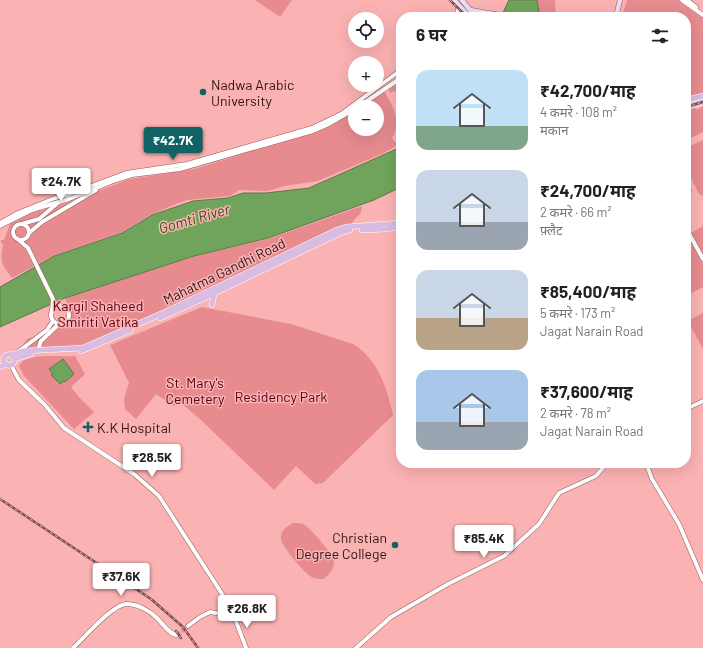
<!DOCTYPE html>
<html lang="hi">
<head>
<meta charset="utf-8">
<style>
  :root { --surface:#fff; --page:#f6f6f6; --text:#202124; --muted:#757577; --accent:#106264 }
  body { margin:0; font-family:Barlow,"Noto Sans Devanagari",sans-serif; background:var(--page); color:var(--text); height:100vh; display:flex; flex-direction:column; font-size:15px; white-space:nowrap }
  * { box-sizing:border-box; margin:0 }
  p { font-size:13px; color:var(--muted) }
  .icon { flex:none; width:22px; height:22px; fill:none; stroke:currentColor; stroke-width:2; stroke-linecap:round; stroke-linejoin:round }
  .map { position:relative; flex:1; overflow:hidden }
  .drawer { position:absolute; left:396px; top:12px; width:295px; height:456px; display:flex; flex-direction:column; background:var(--surface); border-radius:16px; box-shadow:0 4px 16px #0002 }
  .drawer>* { flex:none }
  .controls { position:absolute; left:348px; top:12px; display:grid; gap:8px }
  .controls a { display:grid; place-items:center; width:36px; height:36px; border-radius:50%; background:var(--surface); box-shadow:0 4px 16px #0002; font-size:20px }
  .price { position:absolute; translate:-50% -34px; padding:0 9px; border-radius:4px; background:#fff; color:#222; font-size:13px; line-height:26px; filter:drop-shadow(0 1px 2px #0008) }
  .price::after { content:''; position:absolute; left:50%; top:24px; width:12px; height:9px; margin-left:-6px; background:inherit; clip-path:polygon(0 0,100% 0,50% 100%) }
  .price.active { background:var(--accent); color:#fff }
  ul { padding:0; list-style:none }
  li { display:flex; align-items:center; gap:12px; height:100px; padding:0 20px }
  li span { display:grid; place-items:center; flex:none; width:112px; height:80px; border-radius:12px; color:#555 }
  li>.icon { margin-inline-start:auto }
  span .icon { width:48px; height:48px; fill:#fffc; stroke-width:1 }
  li b { font-size:17px }
  h2 { display:flex; justify-content:space-between; align-items:center; height:48px; padding:0 20px; font-size:17px }
  .map>svg:first-child { display:block }
  .green { fill:#e78b8f }
  .water { fill:#70a45c; stroke:#5c7947 }
  .lines { fill:none; stroke-linecap:round; stroke-linejoin:round }
  .tertiary-tunnel { stroke:#d29394; stroke-width:4; stroke-dasharray:4 2; stroke-linecap:butt }
  .tertiary-casing { stroke:#99585b; stroke-width:5 }
  .secondary-casing { stroke:#99585b; stroke-width:5.5 }
  .primary-casing { stroke:#fff; stroke-width:6 }
  .tertiary { stroke:#fff; stroke-width:4 }
  .secondary { stroke:#ecdef1; stroke-width:4.5 }
  .primary { stroke:#d9bce2; stroke-width:5 }
  .rail-casing { stroke:#7a4f50; stroke-width:2.5 }
  .rail { stroke:#fbb2b3; stroke-width:1; stroke-dasharray:3; stroke-linecap:butt }
  .poi-dot { fill:#106264; stroke:#fbb2b3; stroke-width:1.5 }
  .labels { text-anchor:middle; dominant-baseline:central; stroke-width:3; stroke-linejoin:round; paint-order:stroke }
  .poi-label { font-size:14px; fill:#2f1516; stroke:#fbb2b3; text-anchor:start }
  .street-label { font-size:14px; fill:#2f1516; stroke:#fbb2b3 }
  .park-label { font-size:14px; fill:#560013; stroke:#fbb2b3 }
  .water-label { font-size:15px; font-style:italic; fill:#27580d; stroke:#fbb2b3 }
</style>
</head>
<body>
<div class="map">
<svg width="703" height="648" viewBox="0 0 703 648">
  <rect width="100%" height="100%" fill="#fbb2b3"/>
  <g class="green">
    <path d="M255,0H292L280,17Z"/>
    <path d="M537,0H555L556,17H540Z"/>
    <path d="M627,0H677L703,18V93L686,98V17H622Z"/>
    <path d="M401,81V95L394,91L390,93L389,89Z"/>
    <path d="M384,91C393,105 402,123 392,138L397,145L384,153L318,181L284,186L268,191L239,190L230,196L187,200L176,204L150,215L122,232L54,255L12,278C1,264 0,262 3,244L1,243V240H4L10,224L32,213L64,204L130,179L194,169L324,129L355,112V129H377V107H362Z"/>
    <path d="M703,106V132L687,140L686,109L695,108L697,110Z"/>
    <path d="M703,140V196L699,194L686,168V148Z"/>
    <path d="M362,206L361,213L353,221L352,225L82,347L21,349L27,339L71,324V312L65,298L195,256L268,239Z"/>
    <path d="M703,226V254L691,233Z"/>
    <path d="M689,239L703,264V287L686,296V240Z"/>
    <path d="M202,307L291,324L353,344C378,359 387,388 393,415L323,483L315,484L296,466L274,490L201,420L180,402L174,406L156,394L136,419L125,409L124,398L129,383L110,345Z"/>
    <path d="M703,313V349L688,321Z"/>
    <path d="M75,356L85,374L71,387L78,396L94,412L74,429L24,376L19,366C24,352 61,357 75,356Z"/>
    <path d="M293,523C298,523 301,523 305,525C312,530 333,554 334,562C334,569 329,575 323,579C318,579 314,579 310,576C304,572 282,547 281,539C280,531 287,526 293,523Z"/>
  </g>
  <g class="water">
    <path d="M509,0H537L540,17H501Z"/>
    <path d="M401,147V187L374,200L268,238L194,256L65,298L0,327V287L54,256L122,233L152,215L193,201L228,198L243,193H266L309,188Z"/>
    <path d="M63,359L74,374L65,382L64,381L60,384L51,375L53,374L49,369Z"/>
  </g>
  <g class="lines">
    <path class="tertiary-tunnel" d="M177,635L188,626"/>
    <defs>
      <g id="tertiary">
        <path d="M682,0L703,15"/>
        <path d="M687,0L696,7"/>
        <path d="M456,17L459,6"/>
        <path d="M358,107L401,78"/>
        <path d="M686,177L689,190L686,205"/>
        <path d="M0,223L18,213L55,198L70,194L126,173L187,164L312,128L341,114L401,70"/>
        <path d="M22,224L39,219L59,202"/>
        <circle cx="21" cy="232" r="8"/>
        <path d="M0,226L32,210L69,199L116,180L132,175L180,169L313,131L327,125L355,109"/>
        <path d="M686,228L703,259"/>
        <path d="M29,233L42,222L96,190"/>
        <path d="M19,240L28,248L53,299L52,311"/>
        <circle cx="60" cy="315" r="9"/>
        <path d="M42,350L39,347L41,341L59,324"/>
        <path d="M15,354L47,330L53,321"/>
        <path d="M11,365L19,380L45,405L64,428L134,474L159,496L224,597L234,616L246,648"/>
        <path d="M686,409L703,401"/>
        <path d="M646,463L652,479L679,524L703,580"/>
        <path d="M188,626L200,617L210,612L234,616"/>
        <path d="M73,648C84,638 112,605 126,604C137,604 149,610 157,618C162,623 170,635 177,635"/>
        <path d="M356,648L391,617L448,584L504,556L539,524L559,493L596,476L607,463"/>
      </g>
      <g id="secondary">
        <path d="M454,0L467,14L484,17"/>
        <path d="M462,0L470,10L511,17"/>
        <path d="M616,17L620,0"/>
      </g>
      <g id="primary">
        <path d="M686,100L703,96"/>
        <path d="M686,107L703,102"/>
        <path d="M362,230L386,229L401,226"/>
        <path d="M212,305L214,294"/>
        <path d="M160,318L198,301L338,234L350,230"/>
        <path d="M81,351L131,330"/>
        <circle cx="9" cy="360" r="5.5"/>
        <path d="M11,355L23,351L83,348L163,313L337,230L346,227L401,223"/>
        <path d="M14,359L31,354"/>
        <path d="M0,367L6,364"/>
      </g>
    </defs>
    <use href="#tertiary" class="tertiary-casing"/>
    <use href="#secondary" class="secondary-casing"/>
    <use href="#primary" class="primary-casing"/>
    <use href="#tertiary" class="tertiary"/>
    <use href="#secondary" class="secondary"/>
    <use href="#primary" class="primary"/>
    <defs>
      <g id="rail">
        <path d="M450,0L467,17"/>
        <path d="M686,107L703,102"/>
        <path d="M0,499L151,599L183,627L198,648"/>
        <path d="M176,631L181,638"/>
      </g>
    </defs>
    <use href="#rail" class="rail-casing"/>
    <use href="#rail" class="rail"/>
  </g>
  <g class="poi-dot">
    <circle cx="203" cy="92" r="4"/>
    <path d="M86 421h4v4h4v4h-4v4h-4v-4h-4v-4h4z"/>
    <circle cx="395" cy="545" r="4"/>
  </g>
  <g class="labels">
    <g class="poi-label">
      <text x="211" y="84">Nadwa Arabic<tspan x="211" dy="16">University</tspan></text>
      <text x="97" y="427">K.K Hospital</text>
      <text x="387" y="537" text-anchor="end">Christian<tspan x="387" dy="16">Degree College</tspan></text>
    </g>
    <g class="street-label">
      <text transform="translate(224 271) rotate(-26)">Mahatma Gandhi Road</text>
    </g>
    <g class="park-label">
      <text x="98" y="305">Kargil Shaheed<tspan x="98" dy="16">Smiriti Vatika</tspan></text>
      <text x="195" y="382">St. Mary's<tspan x="195" dy="16">Cemetery</tspan></text>
      <text x="281" y="396">Residency Park</text>
    </g>
    <g class="water-label">
      <text transform="translate(194 218) rotate(-16)">Gomti River</text>
    </g>
  </g>
</svg>
<div class="controls">
<a><svg class="icon" aria-label="locate" viewBox="0 0 24 24"><circle cx="12" cy="12" r="6"/><path d="M12 2v4M12 18v4M2 12h4M18 12h4"/></svg></a>
<a>+</a>
<a>−</a>
</div>
<b class="price active" style="left:173px;top:161px">₹42.7K</b>
<b class="price" style="left:61px;top:202px">₹24.7K</b>
<b class="price" style="left:152px;top:478px">₹28.5K</b>
<b class="price" style="left:484px;top:559px">₹85.4K</b>
<b class="price" style="left:121px;top:597px">₹37.6K</b>
<b class="price" style="left:247px;top:629px">₹26.8K</b>
<section class="drawer">
<h2>6 घर<svg class="icon" aria-label="filters" viewBox="0 0 24 24"><path d="M4 7h16M4 17h16"/><circle cx="9" cy="7" r="2"/><circle cx="15" cy="17" r="2"/></svg></h2>
<ul>
<li><span style="background:linear-gradient(#bfe0f5 70%,#7fa58c 0)"><svg class="icon" aria-label="home" viewBox="0 0 24 24"><path d="M3 11l9-7 9 7M6 9v11h12V9"/></svg></span><div><b>₹42,700/माह</b><p>4 कमरे · 108 m²</p><p>मकान</p></div></li>
<li><span style="background:linear-gradient(#c9d6e8 65%,#9aa5b1 0)"><svg class="icon" aria-label="home" viewBox="0 0 24 24"><path d="M3 11l9-7 9 7M6 9v11h12V9"/></svg></span><div><b>₹24,700/माह</b><p>2 कमरे · 66 m²</p><p>फ़्लैट</p></div></li>
<li><span style="background:linear-gradient(#c9d6e8 60%,#b9a48a 0)"><svg class="icon" aria-label="home" viewBox="0 0 24 24"><path d="M3 11l9-7 9 7M6 9v11h12V9"/></svg></span><div><b>₹85,400/माह</b><p>5 कमरे · 173 m²</p><p>Jagat Narain Road</p></div></li>
<li><span style="background:linear-gradient(#a9c7e8 65%,#9aa5b1 0)"><svg class="icon" aria-label="home" viewBox="0 0 24 24"><path d="M3 11l9-7 9 7M6 9v11h12V9"/></svg></span><div><b>₹37,600/माह</b><p>2 कमरे · 78 m²</p><p>Jagat Narain Road</p></div></li>
</ul>
</section>
</div>
</body>
</html>
